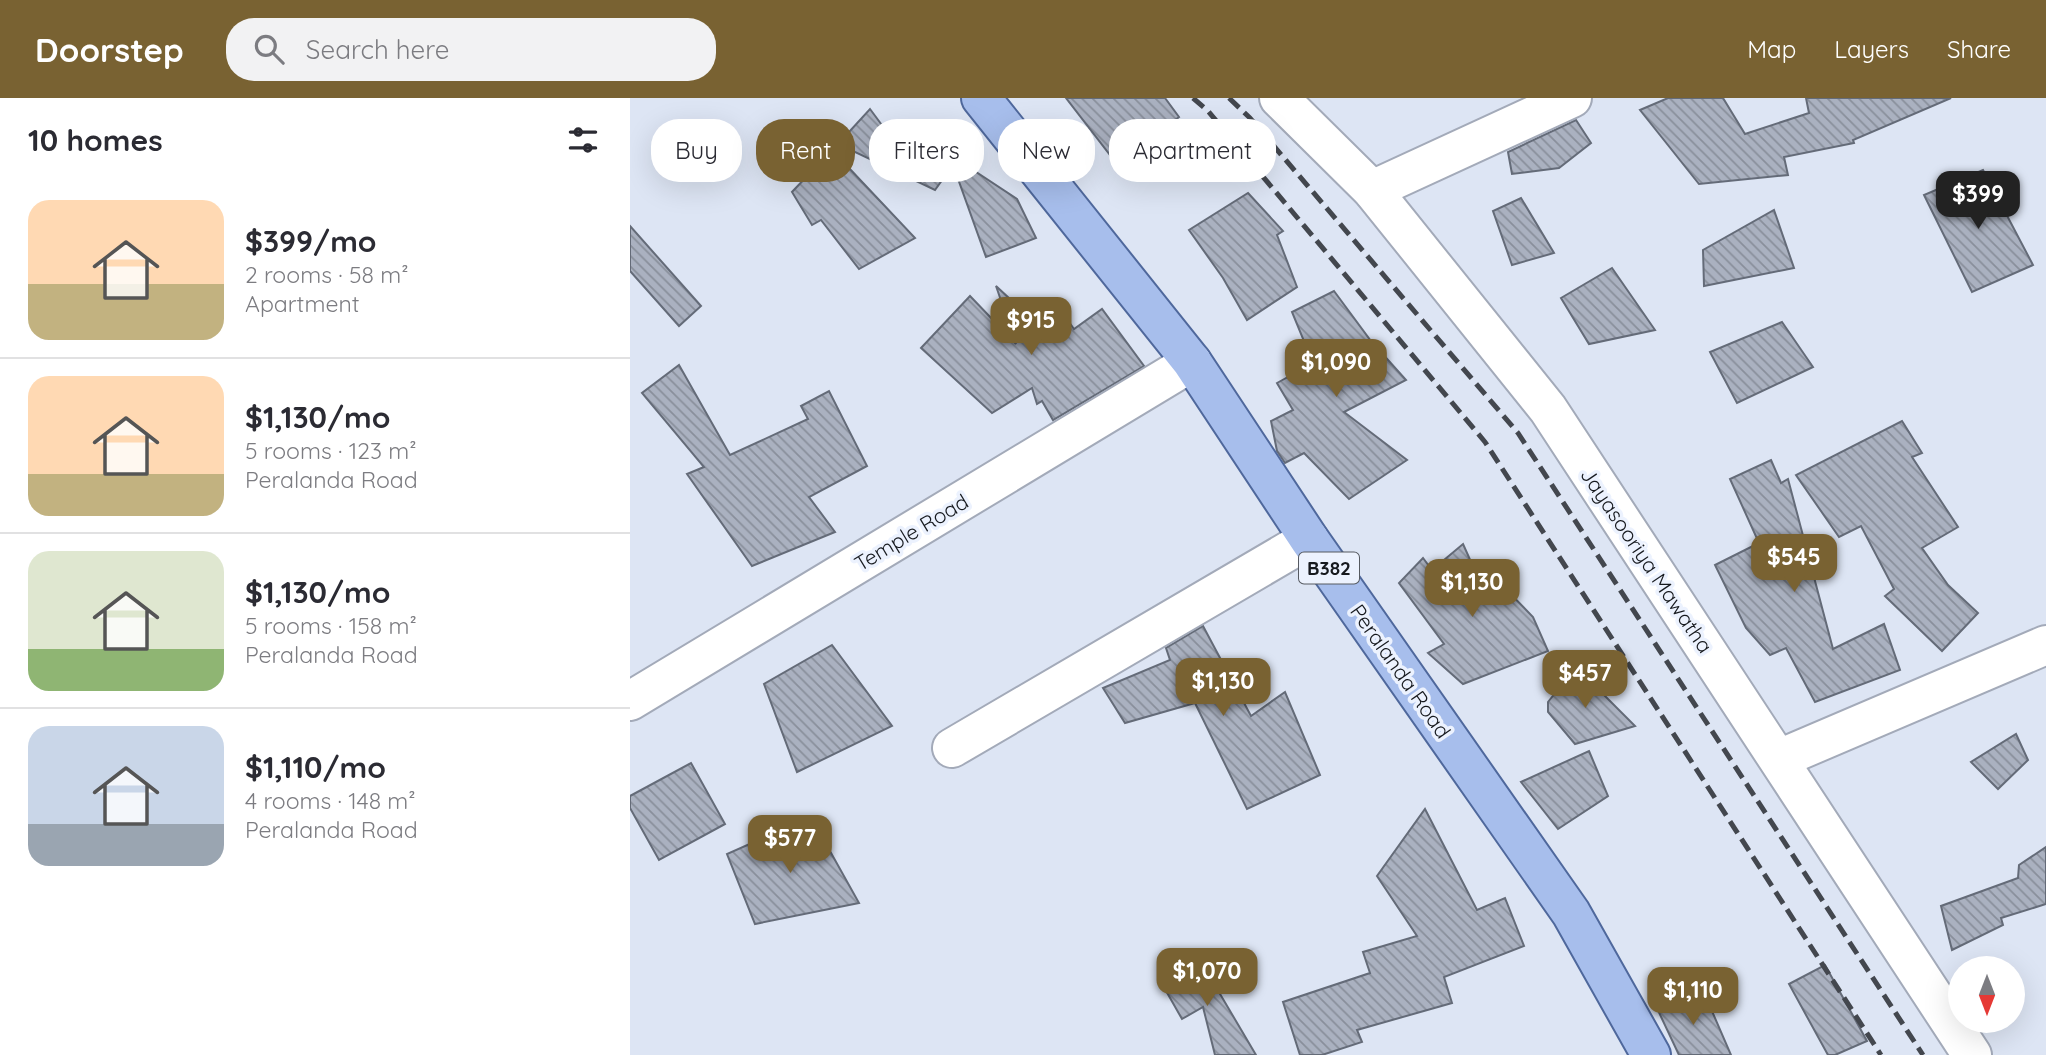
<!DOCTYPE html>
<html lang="en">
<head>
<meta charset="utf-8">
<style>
  :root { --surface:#fff; --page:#f2f2f3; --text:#2b2b33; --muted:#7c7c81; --line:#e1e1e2; --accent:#796232 }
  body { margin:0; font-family:Quicksand,sans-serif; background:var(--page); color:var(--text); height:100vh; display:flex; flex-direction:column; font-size:26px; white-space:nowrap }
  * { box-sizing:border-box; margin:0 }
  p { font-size:23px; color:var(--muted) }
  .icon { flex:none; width:38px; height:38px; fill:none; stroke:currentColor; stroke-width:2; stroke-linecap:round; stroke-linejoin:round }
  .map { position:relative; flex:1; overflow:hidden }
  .drawer { display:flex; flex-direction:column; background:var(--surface); width:630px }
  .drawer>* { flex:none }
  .top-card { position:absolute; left:21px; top:21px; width:665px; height:63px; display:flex; gap:14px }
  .needle { width:46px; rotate:180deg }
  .fabs { position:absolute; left:1318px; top:858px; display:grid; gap:14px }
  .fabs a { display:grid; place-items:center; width:77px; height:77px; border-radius:50%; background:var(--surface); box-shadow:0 7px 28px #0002; font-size:35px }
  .price { position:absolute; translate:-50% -60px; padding:0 16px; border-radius:14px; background:var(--accent); color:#fff; font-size:23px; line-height:46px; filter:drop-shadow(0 2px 4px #0008) }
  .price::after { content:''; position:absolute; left:50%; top:42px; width:21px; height:16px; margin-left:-10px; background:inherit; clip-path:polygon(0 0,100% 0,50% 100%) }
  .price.on { background:#222; color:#fff }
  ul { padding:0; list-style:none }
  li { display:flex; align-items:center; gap:21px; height:175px; padding:0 28px }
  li+li { border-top:2px solid var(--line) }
  li span { display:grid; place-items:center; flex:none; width:196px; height:140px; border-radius:21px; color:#555 }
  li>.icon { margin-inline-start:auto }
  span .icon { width:84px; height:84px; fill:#fffc; stroke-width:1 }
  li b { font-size:30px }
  h2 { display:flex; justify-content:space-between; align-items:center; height:84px; padding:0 28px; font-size:30px }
  .chip { padding:0 24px; border-radius:28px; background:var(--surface); box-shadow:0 7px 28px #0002; font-size:24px; line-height:63px }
  .chip.on { background:var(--accent); color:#fff }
  header { display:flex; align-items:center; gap:42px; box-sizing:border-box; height:98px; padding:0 35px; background:var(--accent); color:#fff }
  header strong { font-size:33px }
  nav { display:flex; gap:38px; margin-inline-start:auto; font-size:24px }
  .search { width:490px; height:63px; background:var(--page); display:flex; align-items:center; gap:18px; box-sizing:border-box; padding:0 24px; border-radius:28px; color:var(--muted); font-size:26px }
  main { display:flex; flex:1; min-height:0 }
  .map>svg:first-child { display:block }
  .building { fill:url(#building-back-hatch); stroke:#646b78; stroke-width:2 }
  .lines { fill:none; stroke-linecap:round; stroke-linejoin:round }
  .minor-casing { stroke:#a3aab9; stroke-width:42 }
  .major-casing { stroke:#4f689c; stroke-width:42 }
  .minor { stroke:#fff; stroke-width:38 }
  .major { stroke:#a7beec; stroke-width:38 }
  .rail { stroke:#43474e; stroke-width:5; stroke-dasharray:14 7; stroke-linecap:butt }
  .labels { text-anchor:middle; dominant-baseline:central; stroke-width:7; stroke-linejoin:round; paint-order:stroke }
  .shield { fill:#ecf2fe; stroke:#565a61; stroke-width:2 }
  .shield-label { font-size:19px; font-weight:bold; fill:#16191e }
  .street-label { font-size:21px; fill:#16191e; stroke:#ecf2fe }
</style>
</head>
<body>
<header>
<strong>Doorstep</strong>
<div class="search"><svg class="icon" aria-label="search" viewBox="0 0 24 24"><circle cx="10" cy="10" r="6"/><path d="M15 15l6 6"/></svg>Search here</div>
<nav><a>Map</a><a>Layers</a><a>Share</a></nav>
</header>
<main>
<section class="drawer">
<h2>10 homes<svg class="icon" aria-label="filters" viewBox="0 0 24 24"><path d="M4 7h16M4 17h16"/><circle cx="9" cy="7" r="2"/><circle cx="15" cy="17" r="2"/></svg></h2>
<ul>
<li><span style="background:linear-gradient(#ffd9b3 60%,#c2b280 0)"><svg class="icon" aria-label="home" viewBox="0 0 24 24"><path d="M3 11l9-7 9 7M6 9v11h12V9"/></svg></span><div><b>$399/mo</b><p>2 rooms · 58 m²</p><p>Apartment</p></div></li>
<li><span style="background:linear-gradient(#ffd9b3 70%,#c2b280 0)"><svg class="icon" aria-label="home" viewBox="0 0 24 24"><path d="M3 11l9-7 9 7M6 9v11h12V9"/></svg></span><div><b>$1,130/mo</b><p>5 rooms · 123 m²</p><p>Peralanda Road</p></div></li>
<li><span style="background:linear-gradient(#dfe7d0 70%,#8fb573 0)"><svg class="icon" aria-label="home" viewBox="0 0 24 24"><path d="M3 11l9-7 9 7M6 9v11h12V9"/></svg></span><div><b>$1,130/mo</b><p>5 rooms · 158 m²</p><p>Peralanda Road</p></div></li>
<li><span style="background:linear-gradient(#c9d6e8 70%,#9aa5b1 0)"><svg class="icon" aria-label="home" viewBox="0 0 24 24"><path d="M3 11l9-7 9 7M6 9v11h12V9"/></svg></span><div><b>$1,110/mo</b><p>4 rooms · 148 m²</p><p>Peralanda Road</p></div></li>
</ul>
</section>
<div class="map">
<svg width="1416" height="957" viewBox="0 0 1416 957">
  <defs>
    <pattern id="building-back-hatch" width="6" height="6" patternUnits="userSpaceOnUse" patternTransform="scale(1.75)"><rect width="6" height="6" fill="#aab1c0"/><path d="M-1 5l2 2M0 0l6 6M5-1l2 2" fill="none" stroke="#898f9b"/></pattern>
  </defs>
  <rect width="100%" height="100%" fill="#dde5f4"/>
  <g class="building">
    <path d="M436,0H535L549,19L487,66Z"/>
    <path d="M1038,0H1093L1115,36L1179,15L1176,0H1321L1223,42L1224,45L1154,59L1158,77L1069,86L1010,12Z"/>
    <path d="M240,11L283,69L298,54L330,59L328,62L387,101L406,140L356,159L323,67L305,92L208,46Z"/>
    <path d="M946,22L961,45L929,70L882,76L878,54Z"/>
    <path d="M202,52L285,140L229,171L191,122L182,127L162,94Z"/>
    <path d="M1353,72L1403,167L1342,194L1294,97Z"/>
    <path d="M618,95L653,133L647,137L667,189L617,222L593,180L559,132Z"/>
    <path d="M891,100L924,155L882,167L863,113Z"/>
    <path d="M1144,112L1164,170L1074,188L1073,152Z"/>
    <path d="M0,128L71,208L49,228L0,173Z"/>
    <path d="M982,170L1025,232L959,246L931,200Z"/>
    <path d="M366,188L419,237L439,224L444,231L472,211L514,268L423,322L412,303L407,306L402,290L362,315L291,250L340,198L386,246Z"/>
    <path d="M704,193L741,243L776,282L714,314L777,362L719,401L674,355L655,365L647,353L641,323L663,312L647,285L683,265L662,214Z"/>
    <path d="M1152,224L1183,269L1107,305L1080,254Z"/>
    <path d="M49,267L100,357L178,321L171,308L199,293L237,368L179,399L205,434L122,468L57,376L74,369L12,295Z"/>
    <path d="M1272,323L1292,355L1282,359L1328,429L1292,450L1318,487L1348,515L1312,553L1255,498L1264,491L1231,428L1209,439L1166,377Z"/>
    <path d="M1141,362L1151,385L1158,381L1203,551L1254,526L1270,572L1185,604L1156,550L1140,557L1116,530L1085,467L1129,445L1100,381Z"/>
    <path d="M833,446L854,493L867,482L903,519L918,553L833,586L798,555L814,546L769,485L793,460L802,472Z"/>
    <path d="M573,528L621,618L655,594L690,677L617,711L565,605L495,625L473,590L540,562L536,550Z"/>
    <path d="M202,547L262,628L167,674L134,586Z"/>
    <path d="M946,569L1005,628L945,646L918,614V604Z"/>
    <path d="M1386,636L1398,662L1368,691L1341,664Z"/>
    <path d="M959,653L978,698L928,731L891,684Z"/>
    <path d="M61,665L95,726L29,762L0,710V698Z"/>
    <path d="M795,711L847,812L875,800L894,848L814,879L822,905L727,932L732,944L692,957H670L653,904L740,875L733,854L787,838L747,778Z"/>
    <path d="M181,719L229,805L125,826L97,756Z"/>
    <path d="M1416,749V806L1371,820L1373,827L1322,852L1311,808L1388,780L1389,767Z"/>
    <path d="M569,860L570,862L626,957H585L573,909L552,921L531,884Z"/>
    <path d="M1195,867L1237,943L1205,957H1198L1159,886Z"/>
    <path d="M1075,897L1101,957H1049L1025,906Z"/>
  </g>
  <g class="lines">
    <defs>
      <g id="minor">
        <path d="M649,0L742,92L918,311L1342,957"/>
        <path d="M742,92L942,0"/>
        <path d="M0,603L562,264"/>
        <path d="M322,650L679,441"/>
        <path d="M1149,661L1416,547"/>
      </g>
      <path id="major" d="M351,0L562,264L679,441L941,815L1021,957"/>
    </defs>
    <use href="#minor" class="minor-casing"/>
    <use href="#major" class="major-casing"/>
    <use href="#minor" class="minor"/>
    <use href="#major" class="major"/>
    <g class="rail">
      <path d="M563,0L578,13L855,344L1251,957"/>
      <path d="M599,0L620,20L888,335L1293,957"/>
    </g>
  </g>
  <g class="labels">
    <rect class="shield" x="669" y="454.5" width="60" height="31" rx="5"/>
    <g class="shield-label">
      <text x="699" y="470">B382</text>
    </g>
    <g class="street-label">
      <text transform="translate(281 434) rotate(-31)">Temple Road</text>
      <text transform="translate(1017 462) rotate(56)">Jayasooriya Mawatha</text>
      <text transform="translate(771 573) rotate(55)">Peralanda Road</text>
    </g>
  </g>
</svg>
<div class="fabs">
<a><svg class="needle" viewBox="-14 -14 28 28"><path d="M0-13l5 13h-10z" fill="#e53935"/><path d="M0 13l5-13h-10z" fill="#7c7c81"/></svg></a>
</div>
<b class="price on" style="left:1348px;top:133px">$399</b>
<b class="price" style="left:401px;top:259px">$915</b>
<b class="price" style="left:706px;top:301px">$1,090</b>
<b class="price" style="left:1164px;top:496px">$545</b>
<b class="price" style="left:842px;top:521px">$1,130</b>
<b class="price" style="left:955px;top:612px">$457</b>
<b class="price" style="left:593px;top:620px">$1,130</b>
<b class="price" style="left:160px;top:777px">$577</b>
<b class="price" style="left:577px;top:910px">$1,070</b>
<b class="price" style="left:1063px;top:929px">$1,110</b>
<div class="top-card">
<a class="chip">Buy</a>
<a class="chip on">Rent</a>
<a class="chip">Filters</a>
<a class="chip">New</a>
<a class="chip">Apartment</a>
</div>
</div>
</main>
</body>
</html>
